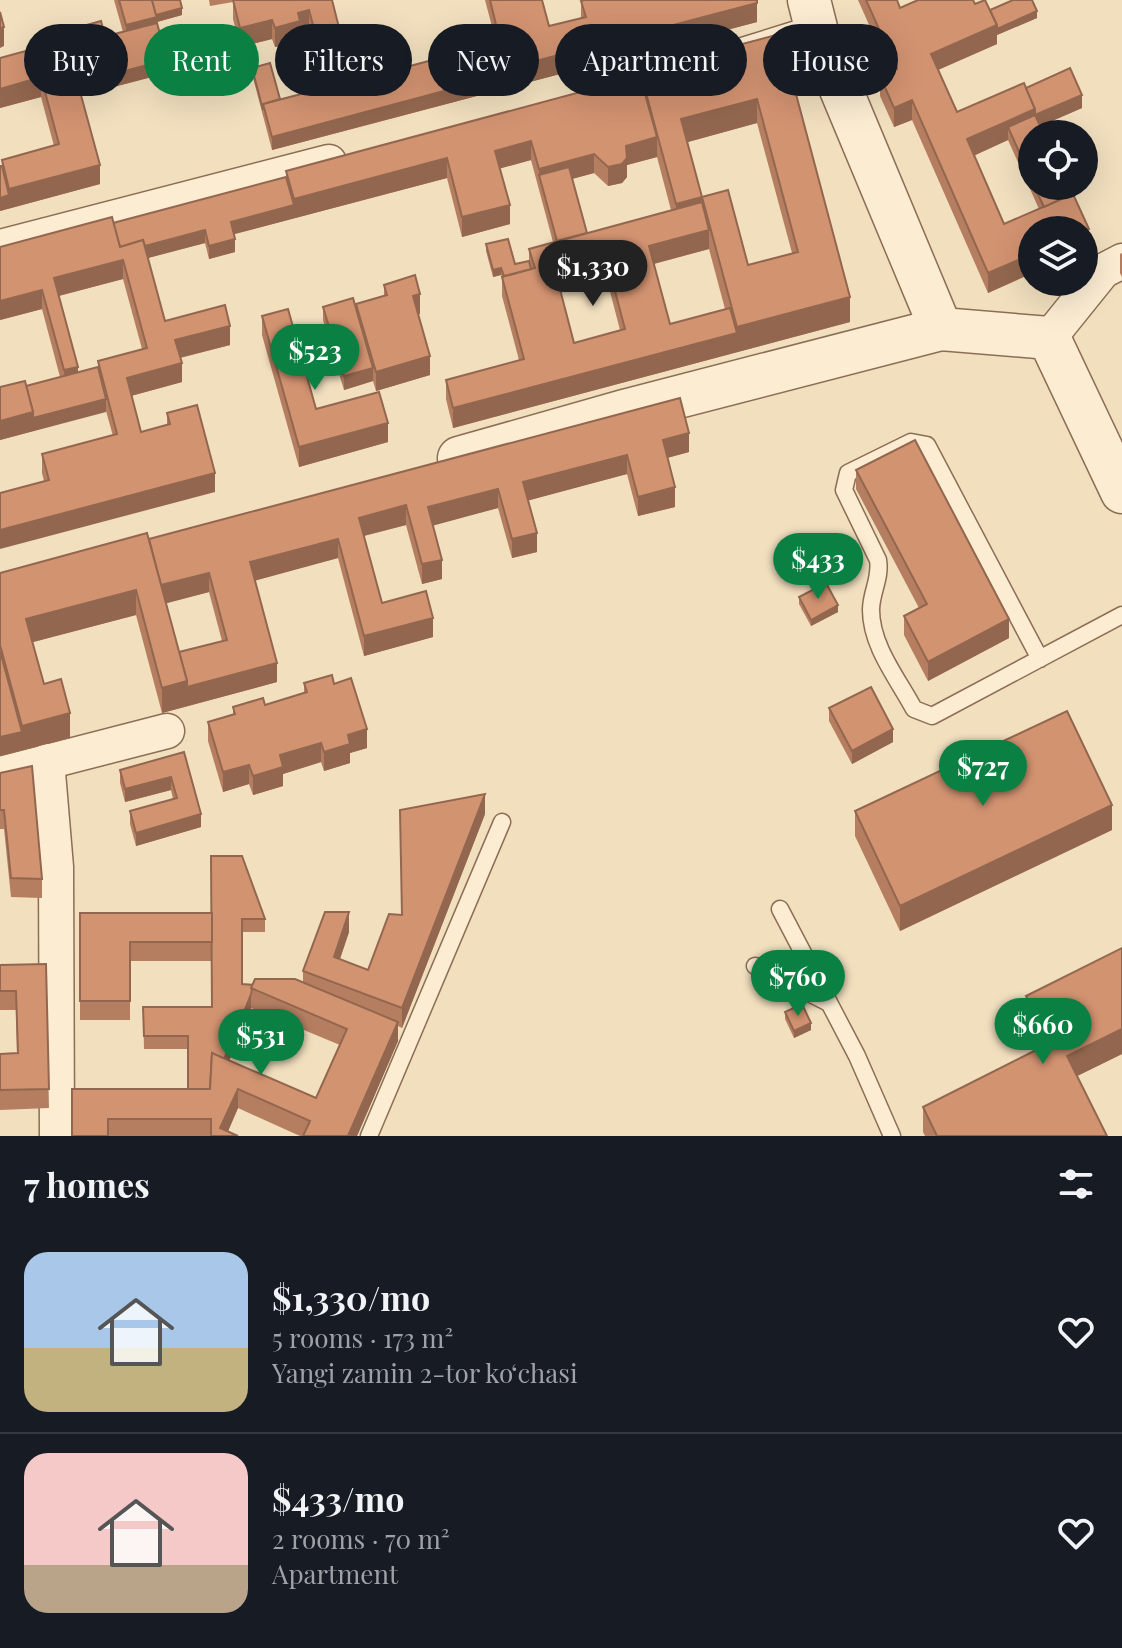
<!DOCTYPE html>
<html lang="en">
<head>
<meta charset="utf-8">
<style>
  :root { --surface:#171b24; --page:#20242c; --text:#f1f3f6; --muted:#9ea1a6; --line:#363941; --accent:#0b8043 }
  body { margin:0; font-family:"Playfair Display",serif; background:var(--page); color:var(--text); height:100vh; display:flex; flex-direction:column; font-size:30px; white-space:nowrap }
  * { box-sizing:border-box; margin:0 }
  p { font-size:26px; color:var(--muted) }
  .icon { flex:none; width:44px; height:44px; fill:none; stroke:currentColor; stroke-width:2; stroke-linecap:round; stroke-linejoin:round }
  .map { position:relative; height:1136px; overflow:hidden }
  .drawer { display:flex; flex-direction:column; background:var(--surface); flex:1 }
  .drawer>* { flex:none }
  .hud { position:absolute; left:24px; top:24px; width:1074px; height:72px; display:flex; gap:16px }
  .buttons { position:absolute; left:1018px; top:120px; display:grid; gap:16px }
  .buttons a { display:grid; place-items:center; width:80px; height:80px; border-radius:50%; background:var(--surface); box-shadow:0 8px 32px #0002; font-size:40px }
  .price { position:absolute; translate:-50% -68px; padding:0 18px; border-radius:28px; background:var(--accent); color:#fff; font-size:26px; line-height:52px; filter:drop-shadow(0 2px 4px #0008) }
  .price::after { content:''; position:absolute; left:50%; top:48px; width:24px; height:18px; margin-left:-12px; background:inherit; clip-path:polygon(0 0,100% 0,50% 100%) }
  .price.on { background:#222; color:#fff }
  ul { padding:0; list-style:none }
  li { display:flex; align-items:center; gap:24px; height:200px; padding:0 24px }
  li+li { border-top:2px solid var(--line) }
  li span { display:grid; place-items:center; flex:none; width:224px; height:160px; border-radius:24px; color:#555 }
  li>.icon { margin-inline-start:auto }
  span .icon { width:96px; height:96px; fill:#fffc; stroke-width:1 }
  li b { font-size:34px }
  h2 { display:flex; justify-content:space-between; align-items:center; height:96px; padding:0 24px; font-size:34px }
  .chip { padding:0 28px; border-radius:36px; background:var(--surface); box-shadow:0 8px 32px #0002; font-size:28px; line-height:72px }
  .chip.on { background:var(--accent); color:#fff }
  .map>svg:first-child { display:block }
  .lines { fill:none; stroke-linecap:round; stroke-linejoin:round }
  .service-casing { stroke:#8b6e55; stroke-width:19 }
  .minor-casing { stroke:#8b6e55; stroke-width:37 }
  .tertiary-casing { stroke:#8b6e55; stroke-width:45 }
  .service { stroke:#fbecd2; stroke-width:16 }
  .minor { stroke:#fbecd2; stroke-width:34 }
  .tertiary { stroke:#fbecd2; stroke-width:42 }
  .wall { fill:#b57e61; fill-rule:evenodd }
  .shaded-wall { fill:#93674f }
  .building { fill:#d29371; stroke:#93674f; stroke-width:2; fill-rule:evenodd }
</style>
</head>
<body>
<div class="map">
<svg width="1122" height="1136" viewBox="0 0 1122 1136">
  <rect width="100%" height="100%" fill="#f1dfbe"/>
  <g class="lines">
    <defs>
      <g id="service">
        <path d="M1040,659L927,445L911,442L848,473L844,490L878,560C881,579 871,592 871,610C871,646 898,679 914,709L932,716L1122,615"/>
        <path d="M780,909L857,1056L892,1136"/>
        <path d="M755,966L829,1003"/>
        <path d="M369,1136L502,822"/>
      </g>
      <g id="minor">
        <path d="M740,56L817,32"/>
        <path d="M0,247L329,162"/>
        <path d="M1049,338L1103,271L1122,261"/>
        <path d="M47,761L56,867L57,1136"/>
        <path d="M0,774L167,731"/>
      </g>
      <g id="tertiary">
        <path d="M809,0L817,32L941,329"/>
        <path d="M459,458L628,410L941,329L1049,338L1122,492"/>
      </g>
    </defs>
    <use href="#service" class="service-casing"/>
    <use href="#minor" class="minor-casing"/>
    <use href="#tertiary" class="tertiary-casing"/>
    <use href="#service" class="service"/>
    <use href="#minor" class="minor"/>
    <use href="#tertiary" class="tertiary"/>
  </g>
  <g class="wall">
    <path d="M114,0H180L182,15L157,22L167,60V73L81,95L100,184L0,211L2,160L54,146L41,97L0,108V58L61,42V32L105,36L123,32Z"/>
    <path d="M209,0H332L349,65L384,73L436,59V53L495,38L485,0H542L549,26L581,18V1L757,22L272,150L252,74V68L280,99L325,88L309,29L300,32V41L275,47L272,39L240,47L233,19V2L210,6Z"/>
    <path d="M858,0H897L900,8L975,4L990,10L1037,18L997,35V44L938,70L957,112L1026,88L1082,108L1040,126L1032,134V186H1066L1089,248L988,293L912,120L894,127L880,96V76L890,72ZM1008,140L1039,209L1004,224L974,155Z"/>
    <path d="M780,34L850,322L453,428L446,399V380L519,360L502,296V277L501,275L493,277L486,251V244L515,264L529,261V249L553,242L531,160L500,168L510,224L462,237L447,178L234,234L235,252L209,259L205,243L148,258L165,321L230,345L180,358L182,382L131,396L141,432L167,425V413L215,492L44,481L42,473V454L113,436L106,411L0,440V387L26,386L60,377L42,309L0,320L113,223L286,177V171L640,76V71ZM757,123L792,253L748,265L702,197L687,142ZM657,157L671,210L587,233L572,179L594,173L608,186L622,183L627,177V165ZM709,249L725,309L670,324L654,264ZM123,279L142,349L98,361V367L78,372L59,296ZM607,280L620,330L574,343L560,292Z"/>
    <path d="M1122,253V277L1120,273V254Z"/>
    <path d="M384,285L420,314H418L430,375L376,391L373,381L344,390L323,320V307L356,310V304L384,296Z"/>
    <path d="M262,316L316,409L388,442L299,467L262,335Z"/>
    <path d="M680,398L689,452L667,458L675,507L638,516L627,474L528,500L537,552L512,558L498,508L432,525L442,579L422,584L406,525L364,536L382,603L433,637L364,656L338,558L255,580L277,682L162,713L136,615L32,642L44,684L70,738L0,756V573L149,539ZM209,592L222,641L179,652L166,603Z"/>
    <path d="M856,470L1009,638L928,681L904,635V616L919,608L856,489Z"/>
    <path d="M799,597L838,612L811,626L799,604Z"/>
    <path d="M304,683L334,684L367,748L350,753V763L324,771L321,762L283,774V786L253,795L249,784L223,792L208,741V722L233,714V707L265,705L304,693Z"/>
    <path d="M829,708L893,742L852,764L829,721Z"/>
    <path d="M184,752L201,827L136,846L130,824V811L173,799L171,790L125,802L120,783V770Z"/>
    <path d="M0,773L42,879V898L11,897L4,829H0Z"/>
    <path d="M855,811L1112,830L900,931L855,836Z"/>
    <path d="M485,814L402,1028L398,1026V1041L357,1136H300L238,1108L228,1131L238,1136H72V1089H188V1049H144L143,1007H212L211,961H130V1020H80V913L265,919V932H242V984L303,983V971L349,932L340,959L368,970L402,915ZM251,1008L340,1045L316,1098L229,1061L234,1049L240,1051L250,1028L248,1014Z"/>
    <path d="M1122,948V1054L1077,1076L1107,1136H925L923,1132V1107L1040,1048L1026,1020V996Z"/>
    <path d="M46,964L49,1108L0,1110V1054L17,1053L16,1010H0V965Z"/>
    <path d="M785,1012L811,1030L794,1038L785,1019Z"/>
  </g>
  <g class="shaded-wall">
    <path d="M757,3V22L272,150V137L444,91V85Z"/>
    <path d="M182,8V15L157,22V36L126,44V25L153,16Z"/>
    <path d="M309,10V29L300,32V41L275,47V28L298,13Z"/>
    <path d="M1037,11V18L997,35V44L931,73V54L997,25Z"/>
    <path d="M272,20V39L240,47V28Z"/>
    <path d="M4,27V46L0,48V28Z"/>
    <path d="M167,60V73L76,97V84Z"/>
    <path d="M351,75V94L328,100V81Z"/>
    <path d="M41,77V97L0,108V89Z"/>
    <path d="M1082,95V108L1013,138L1008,127V140L967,159V139L1035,109Z"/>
    <path d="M757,99V123L681,144V119Z"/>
    <path d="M912,100V120L894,127V108Z"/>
    <path d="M657,137V157L627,165V177L622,183L608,186V167L626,146Z"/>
    <path d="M531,141V160L495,170V151Z"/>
    <path d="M594,154V173L542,187L539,175V169Z"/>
    <path d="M447,158V178L231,235V222L294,205V199Z"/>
    <path d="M100,165V184L0,211V198L9,195V189Z"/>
    <path d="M702,197V221L676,228V204Z"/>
    <path d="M510,205V224L462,237V217Z"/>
    <path d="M1089,229V248L1084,250V231Z"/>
    <path d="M205,230V243L125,264L123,260V279L54,297V278L120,253Z"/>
    <path d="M709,230V249L649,265V246Z"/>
    <path d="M235,239V252L209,259V246Z"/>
    <path d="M1032,254V273L988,293V273Z"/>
    <path d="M607,261V280L556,294V274Z"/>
    <path d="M501,268V275L493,277V270Z"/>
    <path d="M42,290V309L0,320V301Z"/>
    <path d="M420,294V314L413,315V296Z"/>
    <path d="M850,297V322L453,428V408L737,333V327Z"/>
    <path d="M230,326V345L175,359V340Z"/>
    <path d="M430,356V375L376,391V372Z"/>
    <path d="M182,363V382L127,397V378Z"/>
    <path d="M78,367V386L64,390V370Z"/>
    <path d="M373,368V381L344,390V376Z"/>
    <path d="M106,399V412L0,440V421L33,412Z"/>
    <path d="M388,423V442L299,467V447Z"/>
    <path d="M689,433V452L663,459V440Z"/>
    <path d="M627,455V474L523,502V482Z"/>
    <path d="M215,473V492L0,549V530Z"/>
    <path d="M675,487V507L638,516V497Z"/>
    <path d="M498,489V508L428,527V507Z"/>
    <path d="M406,505V525L359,537V518Z"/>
    <path d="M537,533V552L512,558V539Z"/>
    <path d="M338,539V558L250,582V562Z"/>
    <path d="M442,560V579L422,584V564Z"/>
    <path d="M209,573V592L160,605V586Z"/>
    <path d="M136,590V615L26,644V619Z"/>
    <path d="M838,605V612L811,626V620Z"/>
    <path d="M433,618V637L364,656V636Z"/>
    <path d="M1009,619V638L928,681V662Z"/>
    <path d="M277,663V682L162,713V688L187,681Z"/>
    <path d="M70,713V738L0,756V737L22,732V726Z"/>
    <path d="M367,729V748L350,753V763L324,771V752L348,735Z"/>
    <path d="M893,729V742L852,764V751Z"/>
    <path d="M321,743V762L283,774V786L253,795V776L280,755Z"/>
    <path d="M249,765V784L223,792V772Z"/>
    <path d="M171,777V790L125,802V789Z"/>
    <path d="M485,794V814L402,1028V1008Z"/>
    <path d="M1112,805V830L900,931V906Z"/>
    <path d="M201,814V827L136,846V833Z"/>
    <path d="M349,912V932L334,976V957Z"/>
    <path d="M251,994V1008L244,1025V1012Z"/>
    <path d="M250,1014V1028L240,1051V1038Z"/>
    <path d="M398,1022V1041L357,1136H348Z"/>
    <path d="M811,1023V1030L794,1038V1031Z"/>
    <path d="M1122,1029V1054L1067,1081V1056Z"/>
    <path d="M234,1036V1049L223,1076V1063Z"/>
    <path d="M238,1089V1108L226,1136L220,1128Z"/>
  </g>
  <g class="building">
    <path d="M119,0H152L157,17L126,25Z"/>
    <path d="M152,0H180L182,8L156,15Z"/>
    <path d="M233,0H332L351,75L328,81L309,10L298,13L300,21L275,28L272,20L240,28Z"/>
    <path d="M490,0H542L549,26L586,17L581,1L585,0H757V3L444,85L436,53L499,37Z"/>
    <path d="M866,0H897L900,8L918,0H973L975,4L985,0L997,25L931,54L957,112L1024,83L1035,109L967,139L1004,224L1073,194L1089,229L1084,231V230H1032V254L988,273L912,100L894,108L880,76L897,69Z"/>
    <path d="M1013,0H1032L1037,11L997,29V25L990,10Z"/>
    <path d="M0,12L4,27L0,28Z"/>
    <path d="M101,21L105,36L68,46L66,40L63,41L61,32Z"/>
    <path d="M157,23L167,60L78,83L68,46Z"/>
    <path d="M780,34L850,297L737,327L702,197L676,204L640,71ZM757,99L798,252L748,265L728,190L702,197L681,119Z"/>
    <path d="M66,40L100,165L9,189L2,160L59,144L41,77L0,89V58Z"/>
    <path d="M379,57L384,73L436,59L444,91L272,137L263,104L351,81L349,65Z"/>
    <path d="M270,63L280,99L263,104V110L252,68Z"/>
    <path d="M1070,68L1082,95L1035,115V109L1026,88Z"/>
    <path d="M640,76L657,137L626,146L627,158L622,164L608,167L594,154L539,169L531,141L495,151L510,205L462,217L447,158L294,199L286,171Z"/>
    <path d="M1035,115L1044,134H1032V181L1008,127Z"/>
    <path d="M0,166H2L9,195L0,198Z"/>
    <path d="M569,167L587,233L557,241L539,175Z"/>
    <path d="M286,177L294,205L231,222L235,239L209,246L205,230L145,246L143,240L120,247L113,223Z"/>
    <path d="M1034,186H1066L1070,195L1044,207Z"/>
    <path d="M702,202L709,230L649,246L670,324L730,308L737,333L453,408L446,380L524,359L502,277L535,268L529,249ZM607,261L625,329L574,343L556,274Z"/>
    <path d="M112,217L120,247L143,240L165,321L225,305L230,326L175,340L182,363L127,378L141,432L170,424L167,413L197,405L215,473L0,530V493L49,480L42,454L117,434L98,361L147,348L123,260L54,278L78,367L64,370L42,290L0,301V247Z"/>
    <path d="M508,239L515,264L529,261L531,269L504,276L501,268L493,270L486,244Z"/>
    <path d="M415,275L420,294L413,296L430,356L376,372L356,304L387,295L384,285Z"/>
    <path d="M353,298L373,368L344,376L323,307Z"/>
    <path d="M288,309L316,409L379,392L388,423L299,447L262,316Z"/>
    <path d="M98,367L106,399L33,418V412L26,386Z"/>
    <path d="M25,381L33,412L0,421V387Z"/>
    <path d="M680,398L689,433L663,440L675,487L638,497L627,455L523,482L537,533L512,539L498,489L428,507L442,560L422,564L406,505L359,518L382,603L426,591L433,618L364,636L338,539L250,562L277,663L187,687V681L179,652L227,640L209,573L161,585L149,539Z"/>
    <path d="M915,440L1009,619L928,662L904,616L927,604L856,470Z"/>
    <path d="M147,533L187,681L162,688L136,590L26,619L44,684L61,679L70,713L22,726L0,645V573Z"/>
    <path d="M826,583L838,605L811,620L799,597Z"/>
    <path d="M0,651L22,732L0,737Z"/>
    <path d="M332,675L334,684L351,678L367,729L348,735L350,744L324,752L321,743L280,755L283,767L253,776L249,765L223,772L208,722L235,714L233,707L263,698L265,705L307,692L304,683Z"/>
    <path d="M871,687L893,729L852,751L829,708Z"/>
    <path d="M1067,711L1112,805L900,906L855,811Z"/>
    <path d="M184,752L201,814L136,833L130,811L177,798L171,777L125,789L120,770Z"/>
    <path d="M32,766L42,879L11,878L4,810H0V773Z"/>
    <path d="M485,794L402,1008L303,971L325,912H349L334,957L368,970L389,914L402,915L400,810Z"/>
    <path d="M211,856H242L265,919H242V984L253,985L251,994L244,1012L250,1014L240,1038L234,1036L224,1059L212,1053L210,1089H188V1036H144L143,1007H212Z"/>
    <path d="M80,913H212V942H130V1001H80Z"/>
    <path d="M1122,948V1029L1067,1056L1107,1136H937L923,1107L1050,1043L1026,996Z"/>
    <path d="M46,964L49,1089L0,1090V1054L18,1053L16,991H0V965Z"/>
    <path d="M255,979H295L398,1022L348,1136H303L310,1121L238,1089L220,1128L238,1136H211V1119H108V1136H72V1089H210L212,1053L316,1098L347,1029L251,988Z"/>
    <path d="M802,1004L811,1023L794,1031L785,1012Z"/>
  </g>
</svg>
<div class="buttons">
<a><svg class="icon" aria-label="locate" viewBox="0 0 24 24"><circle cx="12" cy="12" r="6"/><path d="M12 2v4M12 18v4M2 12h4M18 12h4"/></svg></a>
<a><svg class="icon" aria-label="layers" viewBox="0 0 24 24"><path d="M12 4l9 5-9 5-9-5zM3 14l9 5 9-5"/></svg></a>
</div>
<b class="price on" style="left:593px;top:308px">$1,330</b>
<b class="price" style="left:315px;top:392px">$523</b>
<b class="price" style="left:818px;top:601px">$433</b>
<b class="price" style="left:983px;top:808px">$727</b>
<b class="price" style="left:798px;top:1018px">$760</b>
<b class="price" style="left:1043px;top:1066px">$660</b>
<b class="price" style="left:261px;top:1077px">$531</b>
<div class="hud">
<a class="chip">Buy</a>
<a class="chip on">Rent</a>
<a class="chip">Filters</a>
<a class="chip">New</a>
<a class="chip">Apartment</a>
<a class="chip">House</a>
</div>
</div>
<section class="drawer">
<h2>7 homes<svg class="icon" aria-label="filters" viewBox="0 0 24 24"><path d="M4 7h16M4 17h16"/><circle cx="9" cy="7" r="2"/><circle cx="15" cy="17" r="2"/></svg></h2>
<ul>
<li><span style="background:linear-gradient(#a9c7e8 60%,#c2b280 0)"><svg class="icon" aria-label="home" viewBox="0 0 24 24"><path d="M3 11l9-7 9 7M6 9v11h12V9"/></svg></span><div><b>$1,330/mo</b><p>5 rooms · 173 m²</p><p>Yangi zamin 2-tor koʻchasi</p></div><svg class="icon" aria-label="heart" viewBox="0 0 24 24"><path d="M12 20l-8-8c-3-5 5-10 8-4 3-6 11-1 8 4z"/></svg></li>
<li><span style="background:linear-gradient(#f6c9c9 70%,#b9a48a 0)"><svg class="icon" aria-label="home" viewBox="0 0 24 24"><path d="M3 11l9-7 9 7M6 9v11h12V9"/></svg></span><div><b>$433/mo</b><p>2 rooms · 70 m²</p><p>Apartment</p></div><svg class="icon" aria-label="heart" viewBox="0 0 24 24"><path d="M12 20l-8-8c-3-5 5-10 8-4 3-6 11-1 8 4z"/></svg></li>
</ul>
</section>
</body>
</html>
